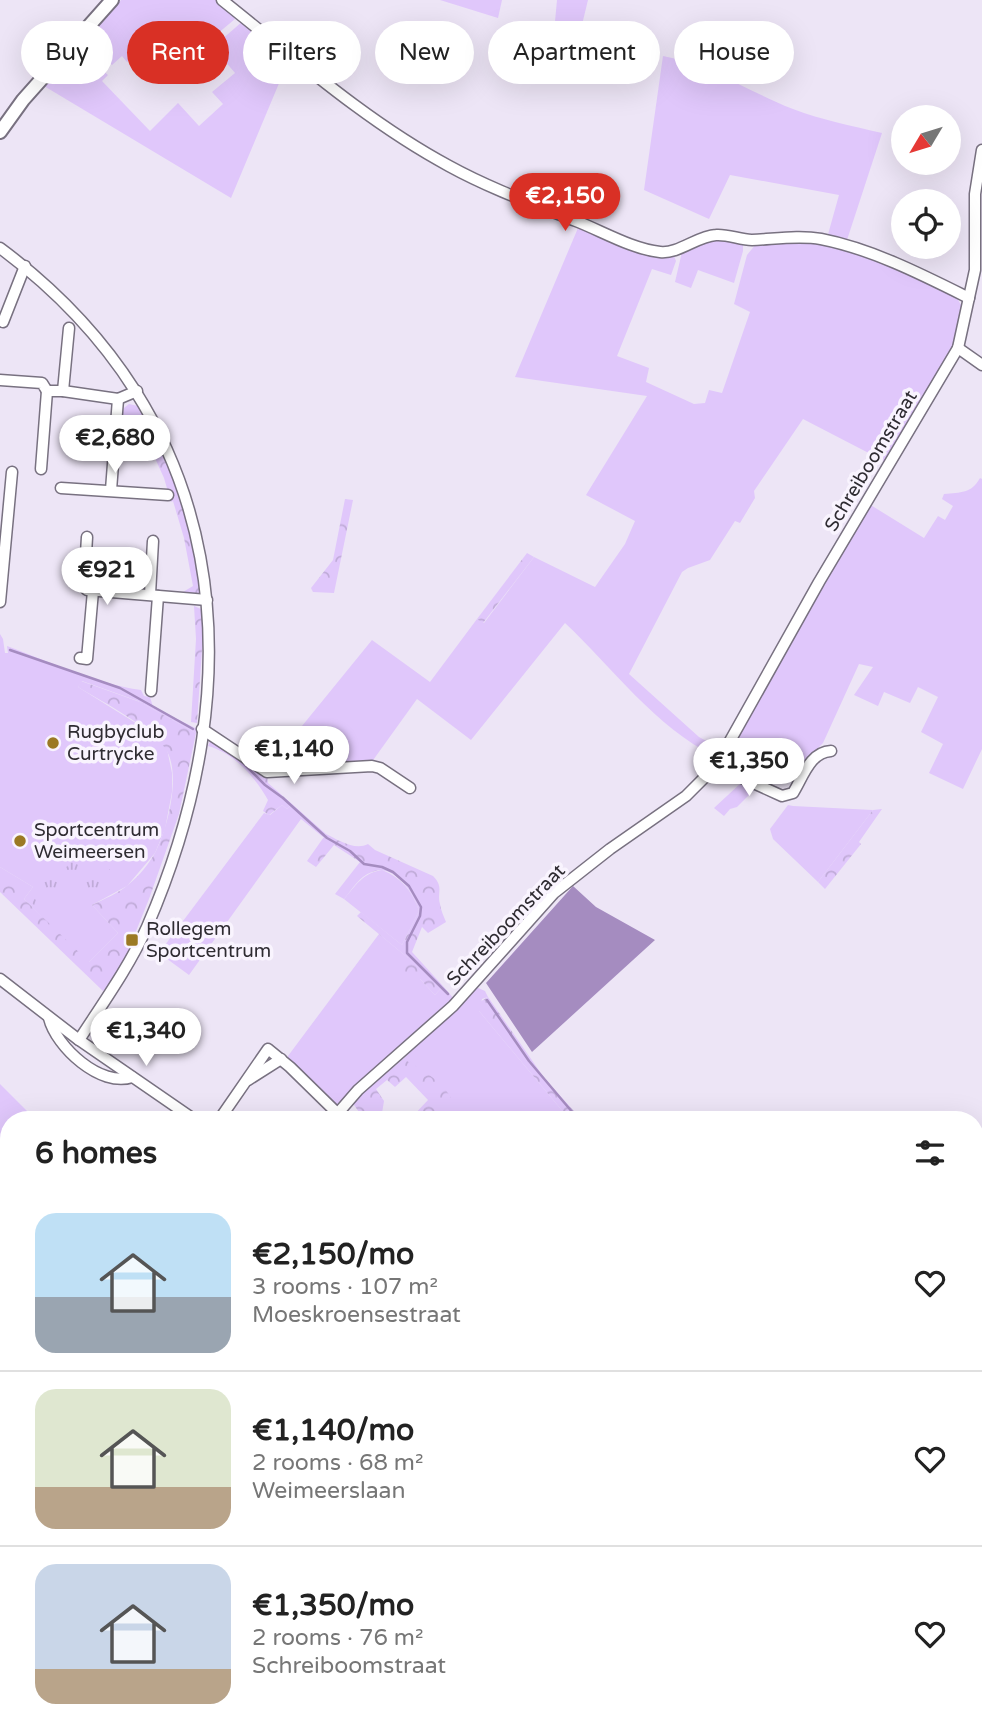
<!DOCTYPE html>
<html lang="en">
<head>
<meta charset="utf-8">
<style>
  :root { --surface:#fff; --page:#f6f6f6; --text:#222; --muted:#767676; --line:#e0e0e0; --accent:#d93025 }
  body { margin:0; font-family:"Varela Round",sans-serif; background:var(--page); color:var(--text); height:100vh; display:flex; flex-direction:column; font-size:26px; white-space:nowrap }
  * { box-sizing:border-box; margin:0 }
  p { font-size:23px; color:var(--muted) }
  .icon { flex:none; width:38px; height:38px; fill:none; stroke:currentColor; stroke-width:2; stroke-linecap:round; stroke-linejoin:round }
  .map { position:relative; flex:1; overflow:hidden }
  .sheet { position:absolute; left:0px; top:1111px; width:984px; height:625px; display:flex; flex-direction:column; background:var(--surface); border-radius:28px 28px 0 0; box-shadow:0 7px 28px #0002 }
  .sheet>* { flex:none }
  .banner { position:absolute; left:21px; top:21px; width:942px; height:63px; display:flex; gap:14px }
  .needle { width:46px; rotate:232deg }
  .tools { position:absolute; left:891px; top:105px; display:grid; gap:14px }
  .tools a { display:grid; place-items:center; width:70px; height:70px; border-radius:50%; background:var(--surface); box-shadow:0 7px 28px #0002; font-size:35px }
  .price { position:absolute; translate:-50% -60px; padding:0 16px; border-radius:24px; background:#fff; color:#222; font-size:23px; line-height:46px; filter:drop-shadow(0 2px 4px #0008) }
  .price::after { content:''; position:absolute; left:50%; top:42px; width:21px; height:16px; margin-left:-10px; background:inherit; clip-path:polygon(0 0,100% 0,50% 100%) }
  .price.selected { background:var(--accent); color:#fff }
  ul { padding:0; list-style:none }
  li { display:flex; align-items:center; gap:21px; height:175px; padding:0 35px }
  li+li { border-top:2px solid var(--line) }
  li span { display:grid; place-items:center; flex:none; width:196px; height:140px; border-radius:21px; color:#555 }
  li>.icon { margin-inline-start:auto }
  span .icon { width:84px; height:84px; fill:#fffc; stroke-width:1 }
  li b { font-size:30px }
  h2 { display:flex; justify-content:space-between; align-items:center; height:84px; padding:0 35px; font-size:30px }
  .pill { padding:0 24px; border-radius:32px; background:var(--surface); box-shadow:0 7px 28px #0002; font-size:24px; line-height:63px }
  .pill.selected { background:var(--accent); color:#fff }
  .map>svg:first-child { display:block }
  .green { fill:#e0c7fb }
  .forest { fill:url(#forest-crowns) }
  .park { fill:url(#park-tufts) }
  .water { fill:#a58cc0 }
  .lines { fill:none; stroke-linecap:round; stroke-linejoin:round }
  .stream { stroke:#a58cc0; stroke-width:2.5 }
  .minor-casing { stroke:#787180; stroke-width:13 }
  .tertiary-casing { stroke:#787180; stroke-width:16 }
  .minor { stroke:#fff; stroke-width:10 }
  .tertiary { stroke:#fff; stroke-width:12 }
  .poi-dot { fill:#9b7924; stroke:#f9f4fe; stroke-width:2.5 }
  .labels { text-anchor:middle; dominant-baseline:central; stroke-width:7; stroke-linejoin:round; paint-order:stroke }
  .street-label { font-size:19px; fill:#2f2c32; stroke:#f9f4fe }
  .poi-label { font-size:19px; fill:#2f2c32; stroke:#f9f4fe; text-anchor:start }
</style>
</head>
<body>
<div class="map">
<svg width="982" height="1735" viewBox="0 0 982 1735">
  <defs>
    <pattern id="forest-crowns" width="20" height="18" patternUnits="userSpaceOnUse" patternTransform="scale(1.75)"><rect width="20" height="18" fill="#e0c7fb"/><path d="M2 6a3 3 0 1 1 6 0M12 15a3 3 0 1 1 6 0" fill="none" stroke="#c0abd8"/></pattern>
    <pattern id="park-tufts" width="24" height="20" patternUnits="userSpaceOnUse" patternTransform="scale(1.75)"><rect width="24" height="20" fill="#e0c7fb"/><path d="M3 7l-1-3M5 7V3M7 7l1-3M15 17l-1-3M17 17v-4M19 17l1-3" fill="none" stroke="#c0abd8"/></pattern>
  </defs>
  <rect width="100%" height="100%" fill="#ede5f6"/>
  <g class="green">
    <path d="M121,0H216L233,14L235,19L181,64L157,35L127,62L122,56L112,65L84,41Z"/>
    <path d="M440,0H502L498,18Z"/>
    <path d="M557,0H588L578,41L563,39L554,32Z"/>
    <path d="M243,21L290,57L231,198L44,86L77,49L108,75L102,81L150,131L178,103L199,126L223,104L212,92L235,73L213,47Z"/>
    <path d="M663,56C710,65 749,92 793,109C822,120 852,126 882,133L846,243L827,238L839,195L730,175L709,219L644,190Z"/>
    <path d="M578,228L627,246L674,256L676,261L671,275L652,269L617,356L649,368L646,382L694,404L705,403L709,390L722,393L750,312L734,304L747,255L756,244L826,243L885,263L955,295L963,308L952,353L886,462L803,419L754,491L755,498L740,523L735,521L710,560L688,568L682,572L629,674L699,737L721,749L716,757C655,727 613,668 565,623L471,740L417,699L371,763L267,769L372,640L430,682L477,619L484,623L534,557L595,587L625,544L635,521L586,495L647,396L515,377Z"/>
    <path d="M719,238L743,243V251L734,283L698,270L691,288L675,282L682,252L700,242Z"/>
    <path d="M980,478L982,479V749L963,789L929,773L943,744L921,732L938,697L918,687L910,703L884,692L878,706L854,695L873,667L859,664L823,743L811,755L805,765L768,745L750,777L722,765V761L869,504L924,538L938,516L945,520L953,506L942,499L944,494C961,492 971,494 980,478Z"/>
    <path d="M0,634L3,639L5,653H8L7,646C50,662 96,684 141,690L144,696L150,697L153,707L197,729L196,733L138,701L82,681L78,687L155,735L167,749L172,773V792L165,829L155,853L127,886L92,905L118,933L88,963L24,899L33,887L0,867Z"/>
    <path d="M742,782L755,789L737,807L730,809L724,816L714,808Z"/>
    <path d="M292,804L326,834L323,837L301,819L189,975L159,953L264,813L270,815L282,805L287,809Z"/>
    <path d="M788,805L793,806L873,810L818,882L773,839L770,829Z"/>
    <path d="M382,870C401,877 413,892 419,911L402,945L344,899C356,885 363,873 382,870Z"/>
    <path d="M379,934L408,958L420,979L435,995L443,986L454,999L336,1106L288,1061V1056Z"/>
    <path d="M476,987L485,991L488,997L482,999L479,1011L570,1120H452L403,1059Z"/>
    <path d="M0,1084L35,1119L9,1120V1150L0,1162Z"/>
    <path d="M975,1215L982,1217V1310L975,1307Z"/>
  </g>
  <g class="forest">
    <path d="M129,404L138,406L171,471L188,519L201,583V590L198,594H184L183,592L193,586L184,538L173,501L171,502L164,478L139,423L121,421L124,408Z"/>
    <path d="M345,499L353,500L334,593L313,592L311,588L333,560Z"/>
    <path d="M527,553L534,557L483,623L477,619Z"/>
    <path d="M194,606L201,609L203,635L197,723L191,722L196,639Z"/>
    <path d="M81,681L140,702L196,733L179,814L149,899L128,951L110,985L103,991L0,892V867L33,887L24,899L89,962L118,933L92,905C104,899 119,893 129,884C139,876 150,863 156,851C168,827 182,772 165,748C150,726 102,702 78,687Z"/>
    <path d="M213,739L267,775L268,783L292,804L287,809L282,805L269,815L263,811L268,800C255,777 234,753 208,746L210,741Z"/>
    <path d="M882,809L859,842L861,844L825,889L818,882L873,810Z"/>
    <path d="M326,834C338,840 355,851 368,844L375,850L433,876C444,887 437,892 440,904C441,911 444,917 446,922L428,933L422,927L412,952L443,986L435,995L420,979H414L403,972V965L408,958L357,916L361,912L402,945L419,911C414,893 394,863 372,872C359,876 352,890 344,899L335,894L360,862L334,845L316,867L307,861Z"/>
    <path d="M488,997L545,1079L582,1120H570L479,1011L478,1003Z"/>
    <path d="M403,1059C421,1068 454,1088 455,1111L450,1116L452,1120H414L411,1118L428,1100L406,1077L395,1087L387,1080L376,1089L384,1101L382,1113L373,1111L361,1115L352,1102Z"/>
  </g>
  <path class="park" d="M78,850L128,881L95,899L76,879L43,914L32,903L40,889L35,885L52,858L67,867Z"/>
  <path class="water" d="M573,886L596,907L655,940L532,1052L486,983Z"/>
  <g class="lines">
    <g class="stream">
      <path d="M10,650L120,688L193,729"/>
      <path d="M239,759L265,785L283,798L327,838L350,851L364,864L382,867L393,872L409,886L421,907L420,916L407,942V953L448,994"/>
      <path d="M487,1000L529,1061L579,1120"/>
      <path d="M814,1735L816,1727"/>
    </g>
    <defs>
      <g id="minor">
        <path d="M222,0C295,58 367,122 449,166C489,188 533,204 576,221C602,231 632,249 660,252C679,254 697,236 716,235C728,234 740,240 752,240C775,239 799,235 821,239C872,249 923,275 969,298"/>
        <path d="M0,248C229,418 256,676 147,927C129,967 103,1003 79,1040"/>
        <path d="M3,322L25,266"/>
        <path d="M958,348L982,365"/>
        <path d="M0,380L42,383L47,391"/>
        <path d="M63,391L69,328"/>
        <path d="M41,469L47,391H63L118,399L137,391"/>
        <path d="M61,488L168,495"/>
        <path d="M111,490L118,399"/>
        <path d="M87,537L84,587L87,590L207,600"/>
        <path d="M150,594L153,541"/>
        <path d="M0,602L12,472"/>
        <path d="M80,658L87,659L93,591"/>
        <path d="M151,691L158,596"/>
        <path d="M202,729L267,772L372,766L380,768L410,788"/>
        <path d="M716,766L782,796L793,793C803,777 810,752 831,751"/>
        <path d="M0,979L79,1040L195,1120"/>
        <path d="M49,1018C56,1047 101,1088 132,1077"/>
        <path d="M248,1080L281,1059"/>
        <path d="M219,1120L268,1049L290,1067L337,1113"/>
        <path d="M332,1120L358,1090L453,1006L554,893L610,849L686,796L716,766L819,582L958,348L975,270V194L982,150"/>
        <path d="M975,1426L982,1422"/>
        <path d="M0,1487L9,1480"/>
        <path d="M551,1727L558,1735"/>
        <path d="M621,1735L625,1727"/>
      </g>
      <path id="tertiary" d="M0,132L23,100L112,0"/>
    </defs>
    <use href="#minor" class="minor-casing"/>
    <use href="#tertiary" class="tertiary-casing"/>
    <use href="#minor" class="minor"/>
    <use href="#tertiary" class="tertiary"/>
  </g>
  <g class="poi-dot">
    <circle cx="53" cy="743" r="7"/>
    <circle cx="20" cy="841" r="7"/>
    <rect x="125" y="933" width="14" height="14" rx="3.5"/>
  </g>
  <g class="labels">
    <g class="street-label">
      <text transform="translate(871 461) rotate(-59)">Schreiboomstraat</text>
      <text transform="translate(506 925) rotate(-46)">Schreiboomstraat</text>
    </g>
    <g class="poi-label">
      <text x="67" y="732">Rugbyclub<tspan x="67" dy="22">Curtrycke</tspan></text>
      <text x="34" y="830">Sportcentrum<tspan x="34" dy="22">Weimeersen</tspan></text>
      <text x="146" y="929">Rollegem<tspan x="146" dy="22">Sportcentrum</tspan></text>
    </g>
  </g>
</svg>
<div class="tools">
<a><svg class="needle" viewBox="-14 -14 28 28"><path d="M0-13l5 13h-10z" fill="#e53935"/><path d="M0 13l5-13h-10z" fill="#767676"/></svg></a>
<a><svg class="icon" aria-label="locate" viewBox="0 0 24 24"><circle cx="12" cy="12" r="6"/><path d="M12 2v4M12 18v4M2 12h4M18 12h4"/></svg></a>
</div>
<b class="price selected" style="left:565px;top:233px">€2,150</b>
<b class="price" style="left:115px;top:475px">€2,680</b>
<b class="price" style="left:107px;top:607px">€921</b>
<b class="price" style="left:294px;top:786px">€1,140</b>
<b class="price" style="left:749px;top:798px">€1,350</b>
<b class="price" style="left:146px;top:1068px">€1,340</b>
<div class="banner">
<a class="pill">Buy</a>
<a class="pill selected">Rent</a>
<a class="pill">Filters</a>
<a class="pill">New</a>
<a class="pill">Apartment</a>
<a class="pill">House</a>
</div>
<section class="sheet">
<h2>6 homes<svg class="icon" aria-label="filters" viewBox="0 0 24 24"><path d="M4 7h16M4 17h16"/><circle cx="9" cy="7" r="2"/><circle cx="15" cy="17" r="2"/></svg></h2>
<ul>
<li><span style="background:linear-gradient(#bfe0f5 60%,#9aa5b1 0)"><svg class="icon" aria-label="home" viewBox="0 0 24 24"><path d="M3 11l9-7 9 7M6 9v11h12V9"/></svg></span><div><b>€2,150/mo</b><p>3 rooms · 107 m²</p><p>Moeskroensestraat</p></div><svg class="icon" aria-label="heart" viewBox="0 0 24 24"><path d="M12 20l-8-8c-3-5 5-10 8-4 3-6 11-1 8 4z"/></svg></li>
<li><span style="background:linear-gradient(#dfe7d0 70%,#b9a48a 0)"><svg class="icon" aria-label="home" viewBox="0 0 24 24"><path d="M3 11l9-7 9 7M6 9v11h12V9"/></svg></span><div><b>€1,140/mo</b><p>2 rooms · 68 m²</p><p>Weimeerslaan</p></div><svg class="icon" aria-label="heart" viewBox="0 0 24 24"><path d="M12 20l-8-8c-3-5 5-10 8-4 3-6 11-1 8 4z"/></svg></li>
<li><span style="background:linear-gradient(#c9d6e8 75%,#b9a48a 0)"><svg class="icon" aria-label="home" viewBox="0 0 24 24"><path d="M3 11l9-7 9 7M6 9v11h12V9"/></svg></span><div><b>€1,350/mo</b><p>2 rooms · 76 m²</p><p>Schreiboomstraat</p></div><svg class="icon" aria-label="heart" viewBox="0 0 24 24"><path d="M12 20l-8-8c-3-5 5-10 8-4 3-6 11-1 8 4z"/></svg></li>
</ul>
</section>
</div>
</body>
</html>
